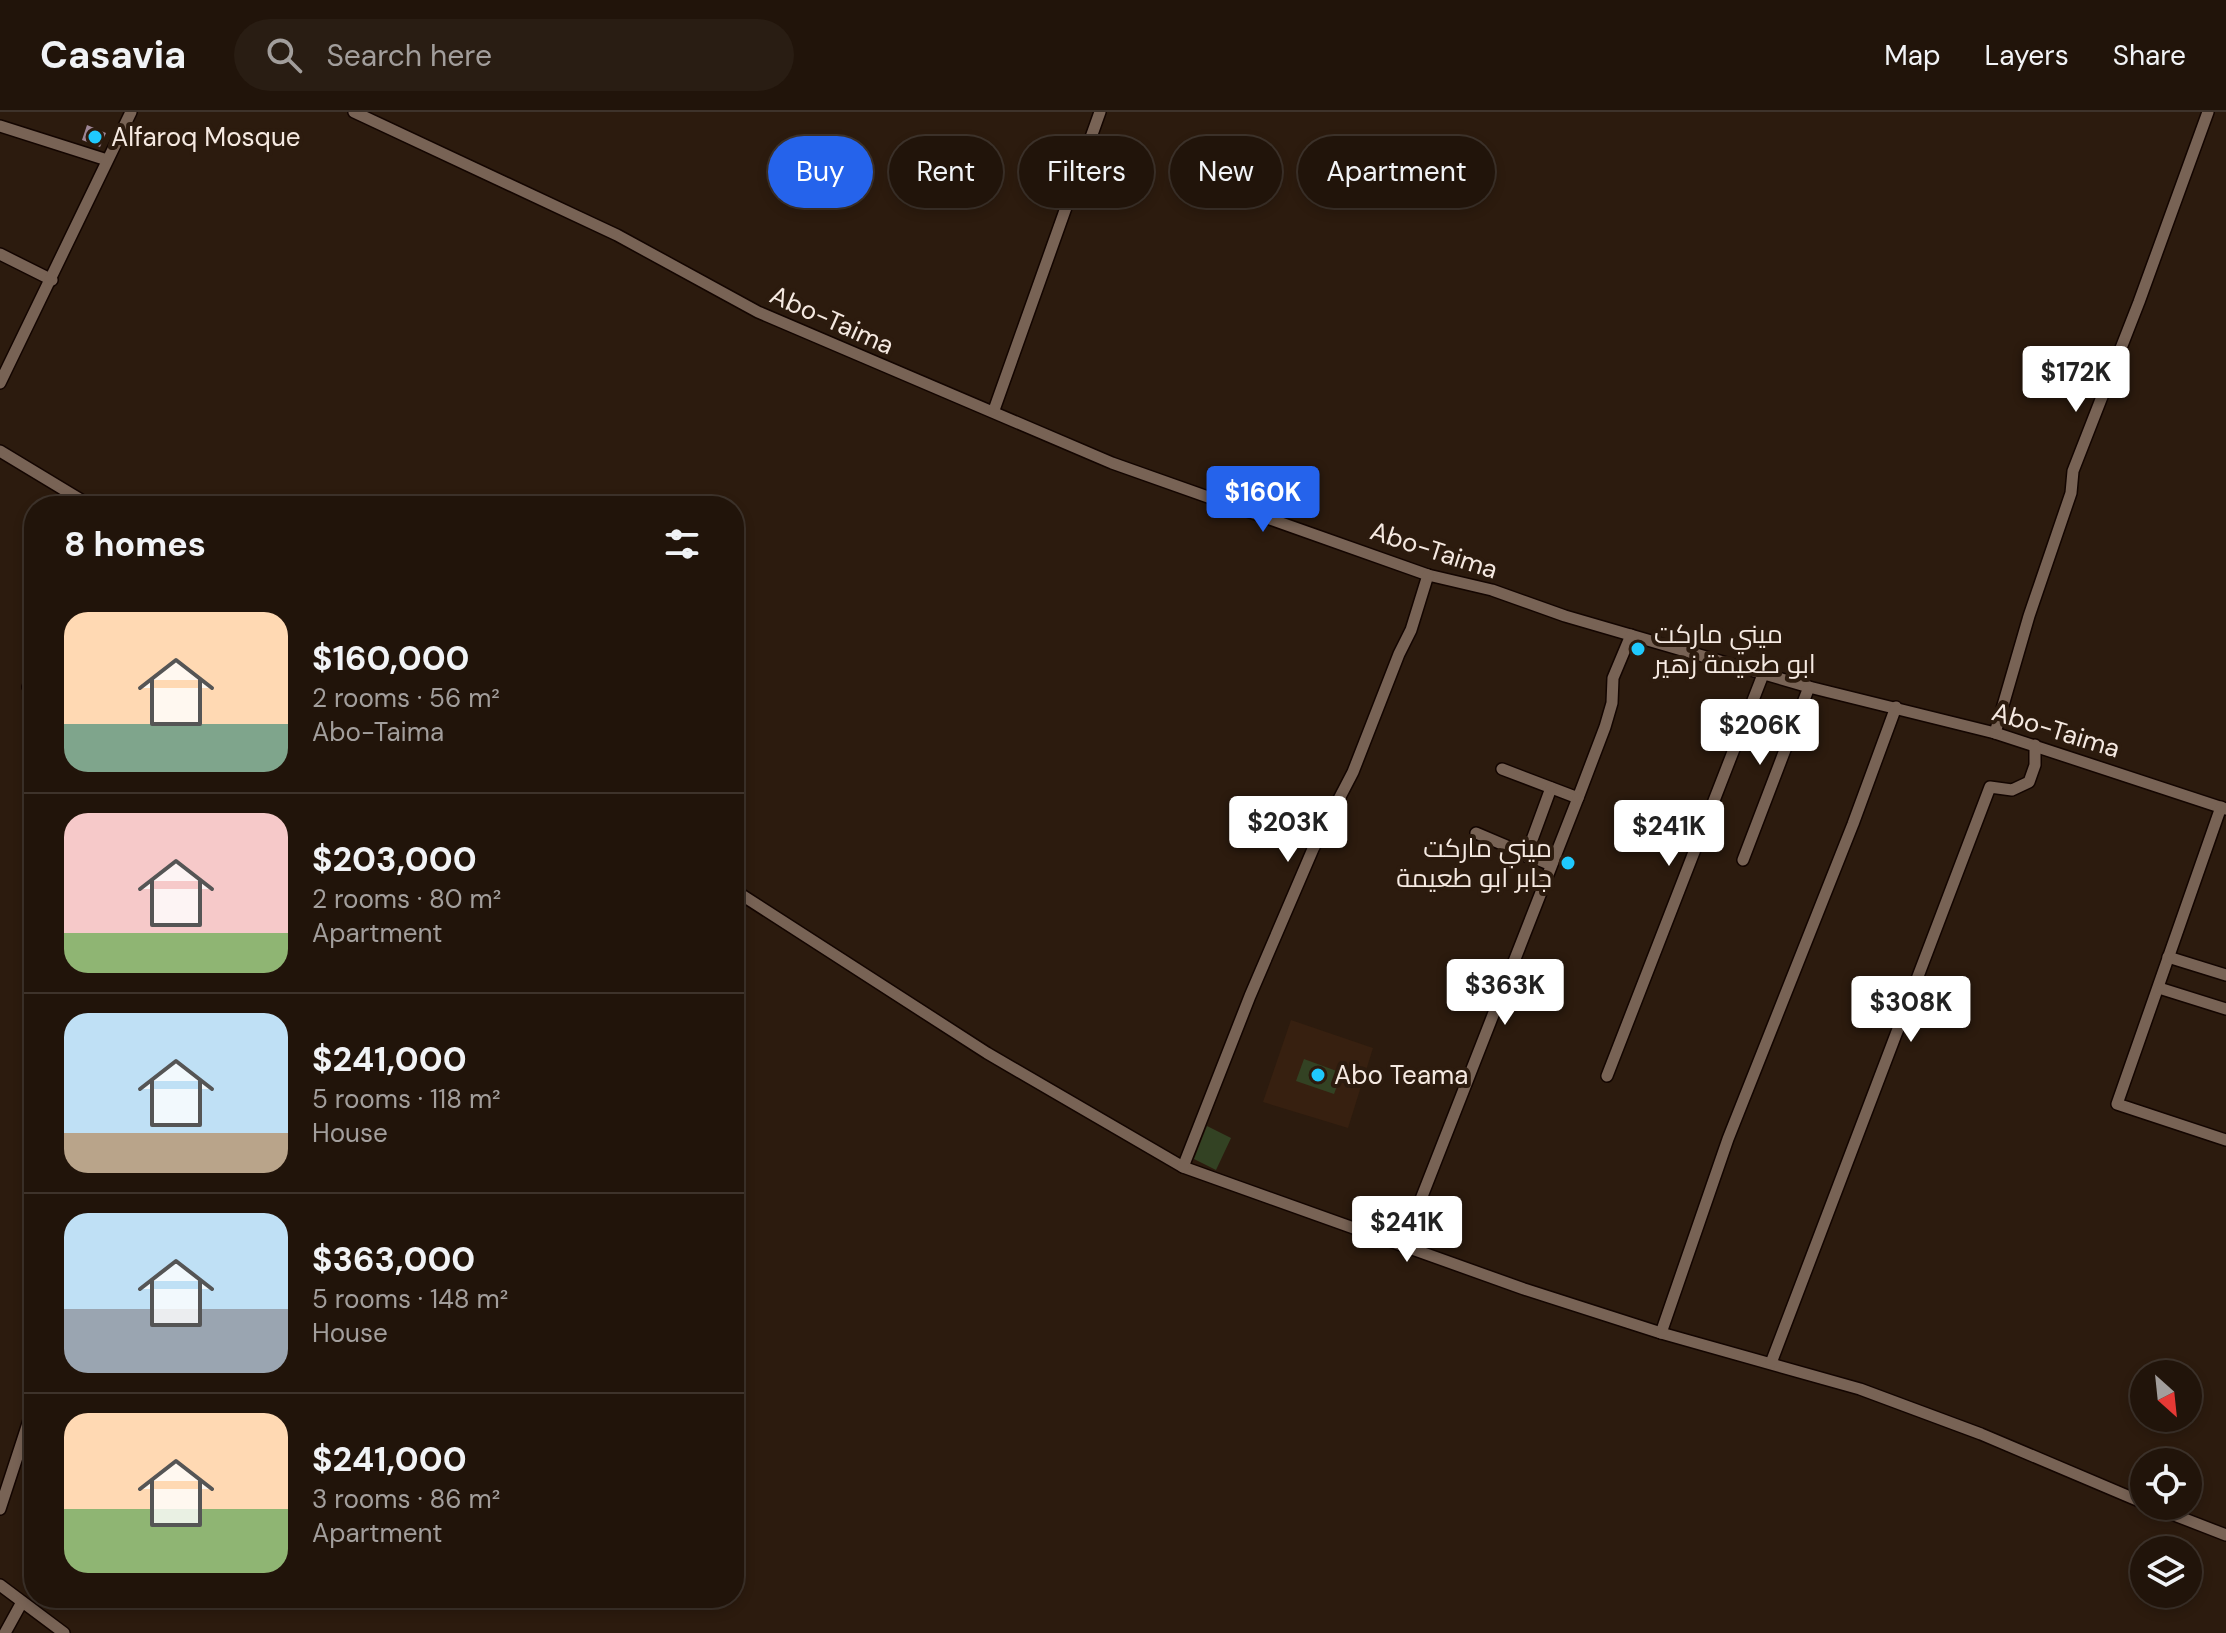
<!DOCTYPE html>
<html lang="en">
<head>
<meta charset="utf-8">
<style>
  :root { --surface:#21140a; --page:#291d13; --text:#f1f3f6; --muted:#a29e9c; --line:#3e332b; --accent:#2563eb }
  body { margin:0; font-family:"DM Sans",Cairo,sans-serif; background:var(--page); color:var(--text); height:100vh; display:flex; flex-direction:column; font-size:30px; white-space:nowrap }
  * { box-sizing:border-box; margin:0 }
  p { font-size:26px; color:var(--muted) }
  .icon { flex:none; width:44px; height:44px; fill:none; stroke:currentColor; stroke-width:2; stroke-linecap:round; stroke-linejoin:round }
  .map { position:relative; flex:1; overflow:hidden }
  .panel { position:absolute; left:24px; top:384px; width:720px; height:1112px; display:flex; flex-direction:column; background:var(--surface); border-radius:32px; box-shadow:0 4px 12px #0003,0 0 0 2px var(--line) }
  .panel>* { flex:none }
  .guide { position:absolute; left:768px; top:24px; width:760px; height:72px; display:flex; gap:16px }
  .needle { width:52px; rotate:153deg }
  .controls { position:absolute; left:2130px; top:1248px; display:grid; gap:16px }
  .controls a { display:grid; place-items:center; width:72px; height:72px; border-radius:50%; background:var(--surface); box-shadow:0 4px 12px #0003,0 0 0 2px var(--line); font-size:40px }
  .price { position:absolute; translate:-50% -68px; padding:0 18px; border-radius:8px; background:#fff; color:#222; font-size:26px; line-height:52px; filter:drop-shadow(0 2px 4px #0008) }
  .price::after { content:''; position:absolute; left:50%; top:48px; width:24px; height:18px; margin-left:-12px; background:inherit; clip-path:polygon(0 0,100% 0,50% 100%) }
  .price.selected { background:var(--accent); color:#fff }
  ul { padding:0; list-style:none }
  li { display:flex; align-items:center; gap:24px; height:200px; padding:0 40px }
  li+li { border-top:2px solid var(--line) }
  li span { display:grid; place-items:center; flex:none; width:224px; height:160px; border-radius:24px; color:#555 }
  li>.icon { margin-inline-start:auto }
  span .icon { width:96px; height:96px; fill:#fffc; stroke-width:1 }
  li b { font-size:34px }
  h2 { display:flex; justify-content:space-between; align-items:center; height:96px; padding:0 40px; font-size:34px }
  .pill { padding:0 28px; border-radius:36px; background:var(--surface); box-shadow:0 4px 12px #0003,0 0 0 2px var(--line); font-size:28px; line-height:72px }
  .pill.selected { background:var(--accent); color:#fff }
  header { display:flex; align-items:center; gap:48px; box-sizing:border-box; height:112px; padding:0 40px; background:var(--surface); border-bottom:2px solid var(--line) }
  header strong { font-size:38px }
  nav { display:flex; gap:44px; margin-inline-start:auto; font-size:28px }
  .search { width:560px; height:72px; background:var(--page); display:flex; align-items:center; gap:20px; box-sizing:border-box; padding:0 28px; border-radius:44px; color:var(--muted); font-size:30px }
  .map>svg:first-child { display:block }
  .built { fill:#372010 }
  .green { fill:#334223 }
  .building { fill:#9d8695 }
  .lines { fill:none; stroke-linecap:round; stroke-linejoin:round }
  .minor-casing { stroke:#130500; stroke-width:14 }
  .minor { stroke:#786355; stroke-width:11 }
  .poi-dot { fill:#1fc9fd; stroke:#2c1b0e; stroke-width:3 }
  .labels { text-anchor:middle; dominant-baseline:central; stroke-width:8; stroke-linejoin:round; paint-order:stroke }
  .poi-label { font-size:26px; fill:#f5e9e1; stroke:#2c1b0e; text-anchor:start }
  .street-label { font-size:26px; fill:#f5e9e1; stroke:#2c1b0e }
</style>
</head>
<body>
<header>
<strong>Casavia</strong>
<div class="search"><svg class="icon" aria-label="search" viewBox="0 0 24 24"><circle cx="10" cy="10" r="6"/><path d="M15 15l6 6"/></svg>Search here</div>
<nav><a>Map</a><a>Layers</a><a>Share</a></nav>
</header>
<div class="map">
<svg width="2226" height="1521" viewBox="0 0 2226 1521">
  <rect width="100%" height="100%" fill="#2c1b0e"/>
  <path class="built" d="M1291,908L1373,936L1348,1016L1263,990Z"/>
  <g class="green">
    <path d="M1304,947L1342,961L1334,982L1296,969Z"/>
    <path d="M1207,1014L1231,1026L1216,1058L1194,1047Z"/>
  </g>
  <path class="building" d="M87,13L106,21L100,35L82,28Z"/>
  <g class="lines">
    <defs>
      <g id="minor">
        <path d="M354,0L617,123L758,200L1112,351L1428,463L1492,478L1565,504L1809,575L1995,621L2226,697"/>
        <path d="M0,14L107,48"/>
        <path d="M0,142L52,168"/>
        <path d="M0,271L131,0"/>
        <path d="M994,298L1100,0"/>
        <path d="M0,339L91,394"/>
        <path d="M28,575L34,565"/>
        <path d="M1995,621L2029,504L2071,381L2073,359L2139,190L2208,0"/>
        <path d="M1502,657L1578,686L1605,615L1612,591L1613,566L1631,523"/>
        <path d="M2221,695L2117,992L2226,1028"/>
        <path d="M1476,721L1551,753"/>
        <path d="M1526,744L1551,676"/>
        <path d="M1743,748L1809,575"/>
        <path d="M734,778L987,941L1183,1055L1524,1177L1661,1221L1860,1277L1981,1322L2144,1391"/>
        <path d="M2168,845L2226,863"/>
        <path d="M2159,876L2226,897"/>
        <path d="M1607,964L1764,560"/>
        <path d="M1183,1055L1250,884L1313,737L1353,660L1399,542L1411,518L1428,463"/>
        <path d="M1403,1133L1578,686"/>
        <path d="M1661,1221L1728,1027L1853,712L1896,595"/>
        <path d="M1771,1251L1990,675L2012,678L2029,670L2035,653V633"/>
        <path d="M2151,1394L2226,1423"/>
        <path d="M0,1397L34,1293"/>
        <path d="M0,1473L64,1521"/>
        <path d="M5,1521L22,1490"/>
      </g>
    </defs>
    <use href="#minor" class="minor-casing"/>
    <use href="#minor" class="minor"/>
  </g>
  <g class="poi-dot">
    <circle cx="95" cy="25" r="8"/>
    <circle cx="1638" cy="537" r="8"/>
    <circle cx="1568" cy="751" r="8"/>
    <circle cx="1318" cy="963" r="8"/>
  </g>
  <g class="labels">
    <g class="poi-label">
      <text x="111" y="25">Alfaroq Mosque</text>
      <text x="1654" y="522">ميني ماركت<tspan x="1654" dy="30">ابو طعيمة زهير</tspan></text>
      <text x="1552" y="736" text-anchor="end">ميني ماركت<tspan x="1552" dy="30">جابر ابو طعيمة</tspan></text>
      <text x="1334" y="963">Abo Teama</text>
    </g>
    <g class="street-label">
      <text transform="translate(832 208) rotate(24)">Abo-Taima</text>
      <text transform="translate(1434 438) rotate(18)">Abo-Taima</text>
      <text transform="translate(2056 618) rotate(17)">Abo-Taima</text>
    </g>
  </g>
</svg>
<div class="controls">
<a><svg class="needle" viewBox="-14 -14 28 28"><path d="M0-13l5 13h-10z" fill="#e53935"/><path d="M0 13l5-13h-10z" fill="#a29e9c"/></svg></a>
<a><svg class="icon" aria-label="locate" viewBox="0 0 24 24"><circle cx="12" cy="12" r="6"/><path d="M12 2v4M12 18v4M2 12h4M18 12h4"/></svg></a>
<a><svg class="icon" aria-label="layers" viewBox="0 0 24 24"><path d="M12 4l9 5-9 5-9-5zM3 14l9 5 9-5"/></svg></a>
</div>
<b class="price" style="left:2076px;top:302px">$172K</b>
<b class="price selected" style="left:1263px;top:422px">$160K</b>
<b class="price" style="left:1760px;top:655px">$206K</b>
<b class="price" style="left:1288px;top:752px">$203K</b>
<b class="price" style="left:1669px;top:756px">$241K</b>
<b class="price" style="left:1505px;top:915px">$363K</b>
<b class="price" style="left:1911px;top:932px">$308K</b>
<b class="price" style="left:1407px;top:1152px">$241K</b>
<div class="guide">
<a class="pill selected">Buy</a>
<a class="pill">Rent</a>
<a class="pill">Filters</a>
<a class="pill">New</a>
<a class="pill">Apartment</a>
</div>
<section class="panel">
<h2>8 homes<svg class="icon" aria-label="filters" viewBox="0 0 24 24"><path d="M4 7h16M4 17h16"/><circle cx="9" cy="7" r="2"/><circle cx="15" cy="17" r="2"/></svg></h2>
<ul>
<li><span style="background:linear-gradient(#ffd9b3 70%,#7fa58c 0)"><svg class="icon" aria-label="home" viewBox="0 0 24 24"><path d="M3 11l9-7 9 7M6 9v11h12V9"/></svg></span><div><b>$160,000</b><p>2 rooms · 56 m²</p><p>Abo-Taima</p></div></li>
<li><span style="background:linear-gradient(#f6c9c9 75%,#8fb573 0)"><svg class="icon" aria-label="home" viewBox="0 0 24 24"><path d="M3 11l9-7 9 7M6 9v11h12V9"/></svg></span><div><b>$203,000</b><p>2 rooms · 80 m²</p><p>Apartment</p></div></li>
<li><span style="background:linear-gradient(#bfe0f5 75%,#b9a48a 0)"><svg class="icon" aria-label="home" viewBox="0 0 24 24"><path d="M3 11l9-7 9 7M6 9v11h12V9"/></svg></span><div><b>$241,000</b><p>5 rooms · 118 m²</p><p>House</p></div></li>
<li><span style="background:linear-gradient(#bfe0f5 60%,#9aa5b1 0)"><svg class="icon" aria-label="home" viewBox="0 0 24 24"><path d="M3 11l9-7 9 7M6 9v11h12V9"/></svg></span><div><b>$363,000</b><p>5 rooms · 148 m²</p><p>House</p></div></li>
<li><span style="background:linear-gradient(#ffd9b3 60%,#8fb573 0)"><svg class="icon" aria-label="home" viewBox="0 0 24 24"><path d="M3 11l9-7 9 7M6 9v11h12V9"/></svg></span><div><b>$241,000</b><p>3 rooms · 86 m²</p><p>Apartment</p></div></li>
</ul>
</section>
</div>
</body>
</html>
